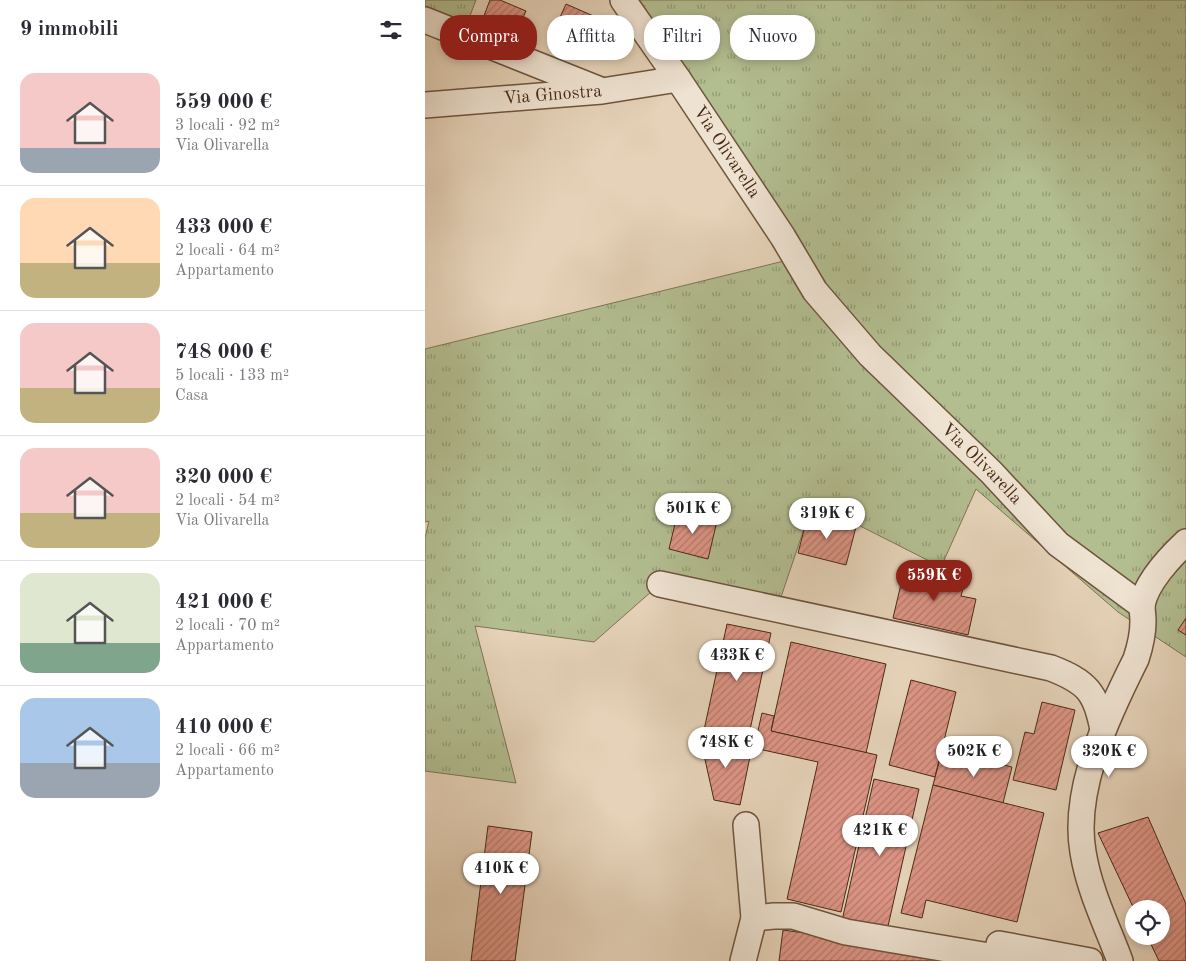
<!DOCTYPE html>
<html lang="it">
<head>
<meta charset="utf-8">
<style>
  :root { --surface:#fff; --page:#f7f7f7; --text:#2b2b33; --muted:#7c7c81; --line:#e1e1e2; --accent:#8f2418 }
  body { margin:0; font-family:"Old Standard TT",serif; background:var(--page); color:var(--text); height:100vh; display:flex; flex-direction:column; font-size:19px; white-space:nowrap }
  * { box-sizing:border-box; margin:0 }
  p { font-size:16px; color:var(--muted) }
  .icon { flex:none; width:28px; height:28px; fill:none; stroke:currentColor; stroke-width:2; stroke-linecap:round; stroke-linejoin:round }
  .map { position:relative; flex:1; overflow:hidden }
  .side { display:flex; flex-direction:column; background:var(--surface); width:425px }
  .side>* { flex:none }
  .top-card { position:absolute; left:15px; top:15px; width:475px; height:45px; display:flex; gap:10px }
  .controls { position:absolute; left:700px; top:900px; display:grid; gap:10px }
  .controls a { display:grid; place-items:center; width:45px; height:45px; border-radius:50%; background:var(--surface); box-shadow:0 2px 8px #0003; font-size:25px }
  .price { position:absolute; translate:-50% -42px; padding:0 11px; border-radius:18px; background:#fff; color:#222; font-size:16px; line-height:32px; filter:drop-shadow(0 1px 2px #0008) }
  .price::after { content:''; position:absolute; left:50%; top:30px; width:15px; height:11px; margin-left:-8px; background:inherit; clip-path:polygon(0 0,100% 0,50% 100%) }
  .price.active { background:var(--accent); color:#fff }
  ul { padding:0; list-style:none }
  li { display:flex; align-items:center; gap:15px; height:125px; padding:0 20px }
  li+li { border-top:1px solid var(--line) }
  li span { display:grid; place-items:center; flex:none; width:140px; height:100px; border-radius:15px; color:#555 }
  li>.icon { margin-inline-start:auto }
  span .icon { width:60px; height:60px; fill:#fffc; stroke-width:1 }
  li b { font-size:21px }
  h2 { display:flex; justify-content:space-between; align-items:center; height:60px; padding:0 20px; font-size:21px }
  .chip { padding:0 18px; border-radius:20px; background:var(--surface); box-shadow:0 2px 8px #0003; font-size:18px; line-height:45px }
  .chip.active { background:var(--accent); color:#fff }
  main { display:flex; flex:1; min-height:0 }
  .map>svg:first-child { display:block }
  .grass { fill:url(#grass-tufts); stroke:#7e7452 }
  .building { fill:url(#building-hatch); stroke:#492a14 }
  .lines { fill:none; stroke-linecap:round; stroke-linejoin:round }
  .minor-casing { stroke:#70543d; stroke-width:28 }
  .minor { stroke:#eee2d1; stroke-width:25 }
  .labels { text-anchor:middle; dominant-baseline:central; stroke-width:4.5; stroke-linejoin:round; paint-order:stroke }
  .street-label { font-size:18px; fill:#492a14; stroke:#eee2d1 }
</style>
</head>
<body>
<main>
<section class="side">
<h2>9 immobili<svg class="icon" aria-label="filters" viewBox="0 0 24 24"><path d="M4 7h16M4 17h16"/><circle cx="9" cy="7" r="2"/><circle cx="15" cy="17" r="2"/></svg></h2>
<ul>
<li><span style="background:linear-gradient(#f6c9c9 75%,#9aa5b1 0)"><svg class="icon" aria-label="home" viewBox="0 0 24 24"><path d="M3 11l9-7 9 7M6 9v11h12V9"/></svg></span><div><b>559 000 €</b><p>3 locali · 92 m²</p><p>Via Olivarella</p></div></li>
<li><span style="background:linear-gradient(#ffd9b3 65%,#c2b280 0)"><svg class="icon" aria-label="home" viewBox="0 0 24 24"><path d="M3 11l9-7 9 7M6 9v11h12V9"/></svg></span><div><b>433 000 €</b><p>2 locali · 64 m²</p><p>Appartamento</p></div></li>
<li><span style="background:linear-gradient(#f6c9c9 65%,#c2b280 0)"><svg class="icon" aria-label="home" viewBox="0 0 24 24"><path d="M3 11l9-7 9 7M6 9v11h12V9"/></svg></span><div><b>748 000 €</b><p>5 locali · 133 m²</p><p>Casa</p></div></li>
<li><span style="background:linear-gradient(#f6c9c9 65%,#c2b280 0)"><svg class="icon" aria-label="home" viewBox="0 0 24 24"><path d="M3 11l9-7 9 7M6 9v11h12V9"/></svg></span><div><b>320 000 €</b><p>2 locali · 54 m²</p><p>Via Olivarella</p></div></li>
<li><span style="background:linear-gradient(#dfe7d0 70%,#7fa58c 0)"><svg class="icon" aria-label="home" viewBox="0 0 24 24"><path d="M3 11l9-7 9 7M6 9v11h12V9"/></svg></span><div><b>421 000 €</b><p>2 locali · 70 m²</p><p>Appartamento</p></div></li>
<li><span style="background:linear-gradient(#a9c7e8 65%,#9aa5b1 0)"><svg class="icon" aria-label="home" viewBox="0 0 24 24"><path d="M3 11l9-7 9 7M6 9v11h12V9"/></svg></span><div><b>410 000 €</b><p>2 locali · 66 m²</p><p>Appartamento</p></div></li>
</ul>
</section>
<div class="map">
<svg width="761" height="961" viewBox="0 0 761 961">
  <defs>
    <pattern id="grass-tufts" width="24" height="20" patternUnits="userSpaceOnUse" patternTransform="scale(1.25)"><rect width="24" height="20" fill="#b2bd90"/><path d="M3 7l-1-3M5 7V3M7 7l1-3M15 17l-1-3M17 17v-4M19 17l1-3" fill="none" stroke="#939a74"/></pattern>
    <pattern id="building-hatch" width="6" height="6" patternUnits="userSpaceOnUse" patternTransform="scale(1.25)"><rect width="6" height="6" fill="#dd9485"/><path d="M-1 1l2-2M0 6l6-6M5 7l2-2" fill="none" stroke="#b5796c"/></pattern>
  </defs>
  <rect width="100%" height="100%" fill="#e5d2b8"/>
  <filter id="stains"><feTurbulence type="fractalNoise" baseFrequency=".004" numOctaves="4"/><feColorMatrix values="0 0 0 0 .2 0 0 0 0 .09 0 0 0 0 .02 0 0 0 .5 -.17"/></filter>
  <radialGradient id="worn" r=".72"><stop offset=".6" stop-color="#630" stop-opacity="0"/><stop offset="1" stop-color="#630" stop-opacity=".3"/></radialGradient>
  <g class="grass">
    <path d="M0,0H51L41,26L0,9Z"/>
    <path d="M198,0H761V657L693,612L551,489L516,567L388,502L352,609L235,584L169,642L50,626L91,783L0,771V538L4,521L0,522V349L359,261Z"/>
  </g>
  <g class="building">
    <path d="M65,0H75L101,11L90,35L57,21Z"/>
    <path d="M141,4L173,18L156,56L124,42Z"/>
    <path d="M253,511L292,521L283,559L244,549Z"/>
    <path d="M383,515L431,527L421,565L373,553Z"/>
    <path d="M480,567L540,581L536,596L551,599L543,635L468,618Z"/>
    <path d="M761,618V635L753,630Z"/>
    <path d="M302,624L346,633L323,739L279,730Z"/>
    <path d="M366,642L461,664L441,753L346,731Z"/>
    <path d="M486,680L531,692L510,777L464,765Z"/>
    <path d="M617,702L650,710L631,790L588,780L600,732L609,734Z"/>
    <path d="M337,713L349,716L346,731L452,755L416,912L362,899L393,762L329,748Z"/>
    <path d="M275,737L327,747L315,805L289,800Z"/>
    <path d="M516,755L554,764L555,759L587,767L578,803L508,785Z"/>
    <path d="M449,779L494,789L461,935L416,925Z"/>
    <path d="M508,785L619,813L592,922L501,900L497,918L476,913Z"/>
    <path d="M723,817L761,904V961H734L722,936H736V909H709L673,833Z"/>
    <path d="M63,826L107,832L90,961H46Z"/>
    <path d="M358,930L579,961H354Z"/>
  </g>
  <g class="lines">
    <defs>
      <g id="minor">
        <path id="s1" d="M198,0L253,79L358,237L390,291L445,355L566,472L633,544L717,606"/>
        <path d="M0,20L173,89"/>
        <path id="s2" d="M0,105L177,91L253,79"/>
        <path d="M235,584L626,668C662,682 671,692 678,730"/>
        <path d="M329,918L349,916H368L421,932L594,961"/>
        <path d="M574,944L665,961"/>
        <path d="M318,961L329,918L321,825"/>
        <path d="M695,961C682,926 664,890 658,852C647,789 683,715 711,659C715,647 718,635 718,621C718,616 717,610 717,605C721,583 745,557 761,542"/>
      </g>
    </defs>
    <use href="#minor" class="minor-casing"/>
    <use href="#minor" class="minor"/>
  </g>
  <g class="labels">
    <g class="street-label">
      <text stroke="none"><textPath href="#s2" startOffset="128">Via Ginostra</textPath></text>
      <text stroke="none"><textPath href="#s1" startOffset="184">Via Olivarella</textPath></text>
      <text stroke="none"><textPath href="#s1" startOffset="589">Via Olivarella</textPath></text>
    </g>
  </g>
  <rect width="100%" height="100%" filter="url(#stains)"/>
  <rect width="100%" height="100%" fill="url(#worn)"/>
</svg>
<div class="controls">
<a><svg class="icon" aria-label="locate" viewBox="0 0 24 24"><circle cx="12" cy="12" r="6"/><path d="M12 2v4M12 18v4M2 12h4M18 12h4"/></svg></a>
</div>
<b class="price" style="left:268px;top:535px">501K €</b>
<b class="price" style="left:402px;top:540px">319K €</b>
<b class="price active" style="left:509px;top:602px">559K €</b>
<b class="price" style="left:312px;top:682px">433K €</b>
<b class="price" style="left:301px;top:769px">748K €</b>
<b class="price" style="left:549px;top:778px">502K €</b>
<b class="price" style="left:684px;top:778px">320K €</b>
<b class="price" style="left:455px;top:857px">421K €</b>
<b class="price" style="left:76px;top:895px">410K €</b>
<div class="top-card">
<a class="chip active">Compra</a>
<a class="chip">Affitta</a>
<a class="chip">Filtri</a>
<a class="chip">Nuovo</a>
</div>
</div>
</main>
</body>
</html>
